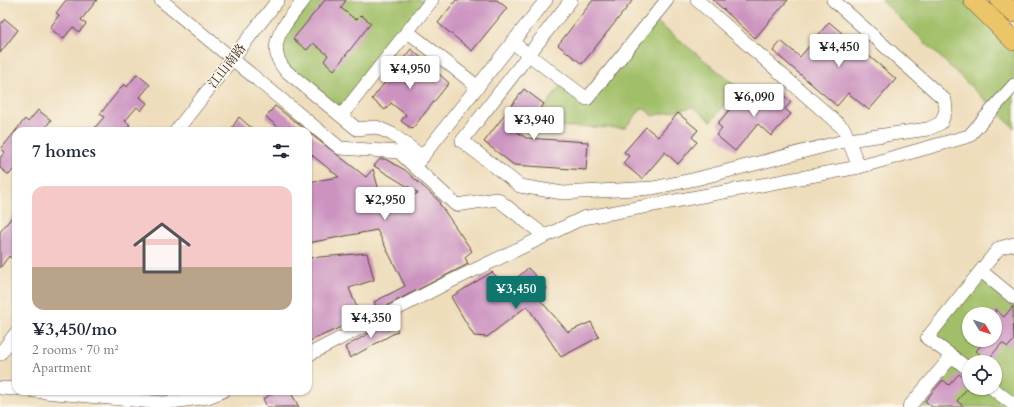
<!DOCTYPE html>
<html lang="en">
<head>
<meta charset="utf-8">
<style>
  :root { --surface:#fff; --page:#f6f6f7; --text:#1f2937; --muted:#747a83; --accent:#0f766e }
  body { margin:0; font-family:Cardo,"Noto Serif SC",serif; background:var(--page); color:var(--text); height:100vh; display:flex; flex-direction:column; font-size:15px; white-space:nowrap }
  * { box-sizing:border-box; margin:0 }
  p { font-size:13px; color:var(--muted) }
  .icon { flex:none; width:22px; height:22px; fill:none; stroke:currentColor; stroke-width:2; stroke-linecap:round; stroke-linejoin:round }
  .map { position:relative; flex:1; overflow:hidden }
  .sheet { position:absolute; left:12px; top:127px; width:300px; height:268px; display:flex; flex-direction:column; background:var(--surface); border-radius:12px; box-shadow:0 1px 3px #0004 }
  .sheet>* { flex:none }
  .needle { width:26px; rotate:129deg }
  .buttons { position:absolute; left:962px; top:307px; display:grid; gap:8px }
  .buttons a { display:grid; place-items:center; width:40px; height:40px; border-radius:50%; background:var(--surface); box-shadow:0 1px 3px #0004; font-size:20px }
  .price { position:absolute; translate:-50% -34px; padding:0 9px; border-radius:4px; background:#fff; color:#222; font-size:13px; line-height:26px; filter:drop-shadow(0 1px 2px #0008) }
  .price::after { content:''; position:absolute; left:50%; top:24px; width:12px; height:9px; margin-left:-6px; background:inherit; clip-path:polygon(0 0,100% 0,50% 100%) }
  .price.on { background:var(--accent); color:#fff }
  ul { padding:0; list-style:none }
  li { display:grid; align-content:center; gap:8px; height:212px; padding:0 20px }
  li span { display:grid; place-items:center; height:124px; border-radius:12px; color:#555 }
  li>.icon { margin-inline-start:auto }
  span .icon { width:72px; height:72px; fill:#fffc; stroke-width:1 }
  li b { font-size:17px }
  h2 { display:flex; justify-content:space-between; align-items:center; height:48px; padding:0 20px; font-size:17px }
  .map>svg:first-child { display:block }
  .green { fill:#a1bf67; stroke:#6e7442; fill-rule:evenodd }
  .building { fill:#cc93c0 }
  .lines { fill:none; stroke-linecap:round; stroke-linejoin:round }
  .minor-casing { stroke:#564536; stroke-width:14 }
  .highway-casing { stroke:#564536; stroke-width:20 }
  .minor { stroke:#fff; stroke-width:13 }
  .highway { stroke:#ecc569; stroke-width:19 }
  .labels { text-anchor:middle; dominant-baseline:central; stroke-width:3; stroke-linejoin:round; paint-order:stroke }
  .street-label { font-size:13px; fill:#3b2a1e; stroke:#fbf7ec }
</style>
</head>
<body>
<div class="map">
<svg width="1014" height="407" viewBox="0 0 1014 407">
  <rect width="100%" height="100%" fill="#fbf7ec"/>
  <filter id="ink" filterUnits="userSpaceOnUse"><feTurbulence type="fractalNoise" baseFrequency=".025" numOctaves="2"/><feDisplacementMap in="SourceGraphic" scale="8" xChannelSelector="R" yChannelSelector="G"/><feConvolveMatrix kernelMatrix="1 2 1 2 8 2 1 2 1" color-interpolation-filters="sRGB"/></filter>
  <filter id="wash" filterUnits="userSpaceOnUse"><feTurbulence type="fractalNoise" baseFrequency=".012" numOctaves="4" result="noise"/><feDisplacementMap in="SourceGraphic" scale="16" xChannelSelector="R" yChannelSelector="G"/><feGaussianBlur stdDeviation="0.9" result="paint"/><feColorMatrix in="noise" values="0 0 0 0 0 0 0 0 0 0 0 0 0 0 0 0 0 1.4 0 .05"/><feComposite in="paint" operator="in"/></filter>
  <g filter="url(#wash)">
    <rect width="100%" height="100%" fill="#edb"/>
    <g class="green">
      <path d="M304,0H432L341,116L285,70L281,30Z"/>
      <path d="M881,0H965L1014,45V128Z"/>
      <path d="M652,18L739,88L711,121L693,107L652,116L643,107L625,128L531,126L564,81L587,99Z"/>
      <path d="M981,271L1014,298V407H909L952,356L927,338ZM969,314H995V340H969ZM969,362H995V388H969Z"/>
    </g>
    <g id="blocks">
      <g class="building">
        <path d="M66,0H97L81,20L86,24L79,32L73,27L63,39L50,28L59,15L56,13Z"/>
        <path d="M325,0H346L341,8L356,20L361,15L371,23L334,70L324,61L328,55L313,43L307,50L293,39Z"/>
        <path d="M456,0H497L507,8L472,51L438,23Z"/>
        <path d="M593,0H633L582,64L558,45Z"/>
        <path d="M713,0H788L755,38Z"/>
        <path d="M5,19L18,30L0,53V25Z"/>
        <path d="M829,22L896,79L869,110L848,93L837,106L773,51L781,41L800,57Z"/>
        <path d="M411,49L424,60L418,67L434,80L439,74L449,83L412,129L401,121L406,115L391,103L385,110L372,99Z"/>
        <path d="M137,74L150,85L140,97L147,103L141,111L137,107L125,121L130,125L125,131H121L117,128L114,131H92L104,117L100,114L124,84L127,87Z"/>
        <path d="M772,85L791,102L785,109L791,114L771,136L758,124L735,151L716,135L722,128L717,124L739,99L751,109Z"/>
        <path d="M524,89L544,104L534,116L529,112L516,131L526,138L588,142L586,170L514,165L484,142Z"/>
        <path d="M275,106L302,127L307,131H283L266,117Z"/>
        <path d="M38,110L51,120L43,131H16V166L9,175L0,168V158L5,152L1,149L25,119L28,122Z"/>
        <path d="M678,113L698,130L692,137L697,142L678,164L665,152L642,179L623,163L629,156L624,152L646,127L658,137Z"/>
        <path d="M239,117L255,131H230Z"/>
        <path d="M308,132L366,177L373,169L384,208L418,193L374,166L380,159H385L405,170L440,202L439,203L472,251L465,257L468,264L378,310L374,302L405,286L377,230L308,243V182L339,177L308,152Z"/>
        <path d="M16,212V262L9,256L0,268V232Z"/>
        <path d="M367,253L374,280L349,288L361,318L308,342V258Z"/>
        <path d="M528,268L547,288L540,300L568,332L591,322L599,337L561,357L527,306L487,337L474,336L451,297L492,272L507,287Z"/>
        <path d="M1013,306L1014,340L1008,347L1002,343L987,361L976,351L985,340H995V309L1004,317Z"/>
        <path d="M392,320L398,331L350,358L345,347Z"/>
        <path d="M959,374L969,382V386L957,401L964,407H932L925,401L943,380L949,385Z"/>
        <path d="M277,391H290L299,407H267L263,399Z"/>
      </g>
    </g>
  </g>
  <g filter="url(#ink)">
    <use href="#blocks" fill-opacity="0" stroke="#564536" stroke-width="1"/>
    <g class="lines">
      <defs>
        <g id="minor">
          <path d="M161,0L340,148L399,152L456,205L497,199L545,236"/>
          <path d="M304,0C287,22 263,44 285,70L357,129L376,127L392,134L423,157"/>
          <path d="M571,0L462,141L520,186L563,193L653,188L696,179L848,140L928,129L941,123L946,110L945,100L833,0"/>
          <path d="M697,0L844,129L859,167"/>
          <path d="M407,31L478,87"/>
          <path d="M512,42L587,99L667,0"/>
          <path d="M341,116L432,0"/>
          <path d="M176,131L278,0"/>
          <path d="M418,162L546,0"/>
          <path d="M981,271L1014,298"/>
          <path d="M0,354L16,333"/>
          <path d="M308,355L443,285L583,218L859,167L969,136L1014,85"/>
          <path d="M952,356L969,370"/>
          <path d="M0,388L16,389"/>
          <path d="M992,388L1014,405"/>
          <path d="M34,391L164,403L208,397L223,391"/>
          <path d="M909,407L952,356L927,338L999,248L1014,244"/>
        </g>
        <g id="highway">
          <path d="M973,0L1014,41"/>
          <path d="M1000,0L1014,13"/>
        </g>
      </defs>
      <use href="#minor" class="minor-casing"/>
      <use href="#highway" class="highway-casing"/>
      <use href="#minor" class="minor"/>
      <use href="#highway" class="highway"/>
    </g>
  </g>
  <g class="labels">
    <g class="street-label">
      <text transform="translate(227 66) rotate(-52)">江山南路</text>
    </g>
  </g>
</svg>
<div class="buttons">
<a><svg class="needle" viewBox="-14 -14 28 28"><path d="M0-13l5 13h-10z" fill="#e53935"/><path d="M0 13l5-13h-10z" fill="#747a83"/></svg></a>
<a><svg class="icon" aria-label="locate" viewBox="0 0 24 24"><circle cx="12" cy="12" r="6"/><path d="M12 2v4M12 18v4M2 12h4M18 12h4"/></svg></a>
</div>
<b class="price" style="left:839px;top:68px">¥4,450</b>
<b class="price" style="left:410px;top:90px">¥4,950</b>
<b class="price" style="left:754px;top:118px">¥6,090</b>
<b class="price" style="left:534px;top:141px">¥3,940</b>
<b class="price" style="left:385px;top:221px">¥2,950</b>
<b class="price on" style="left:516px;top:310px">¥3,450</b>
<b class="price" style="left:371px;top:339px">¥4,350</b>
<section class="sheet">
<h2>7 homes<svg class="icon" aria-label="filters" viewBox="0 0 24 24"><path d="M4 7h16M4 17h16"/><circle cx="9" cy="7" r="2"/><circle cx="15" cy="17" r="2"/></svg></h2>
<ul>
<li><span style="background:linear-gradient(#f6c9c9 65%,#b9a48a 0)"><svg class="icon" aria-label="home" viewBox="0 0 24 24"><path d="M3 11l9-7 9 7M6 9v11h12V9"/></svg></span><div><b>¥3,450/mo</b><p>2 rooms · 70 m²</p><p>Apartment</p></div></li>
</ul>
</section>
</div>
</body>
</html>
